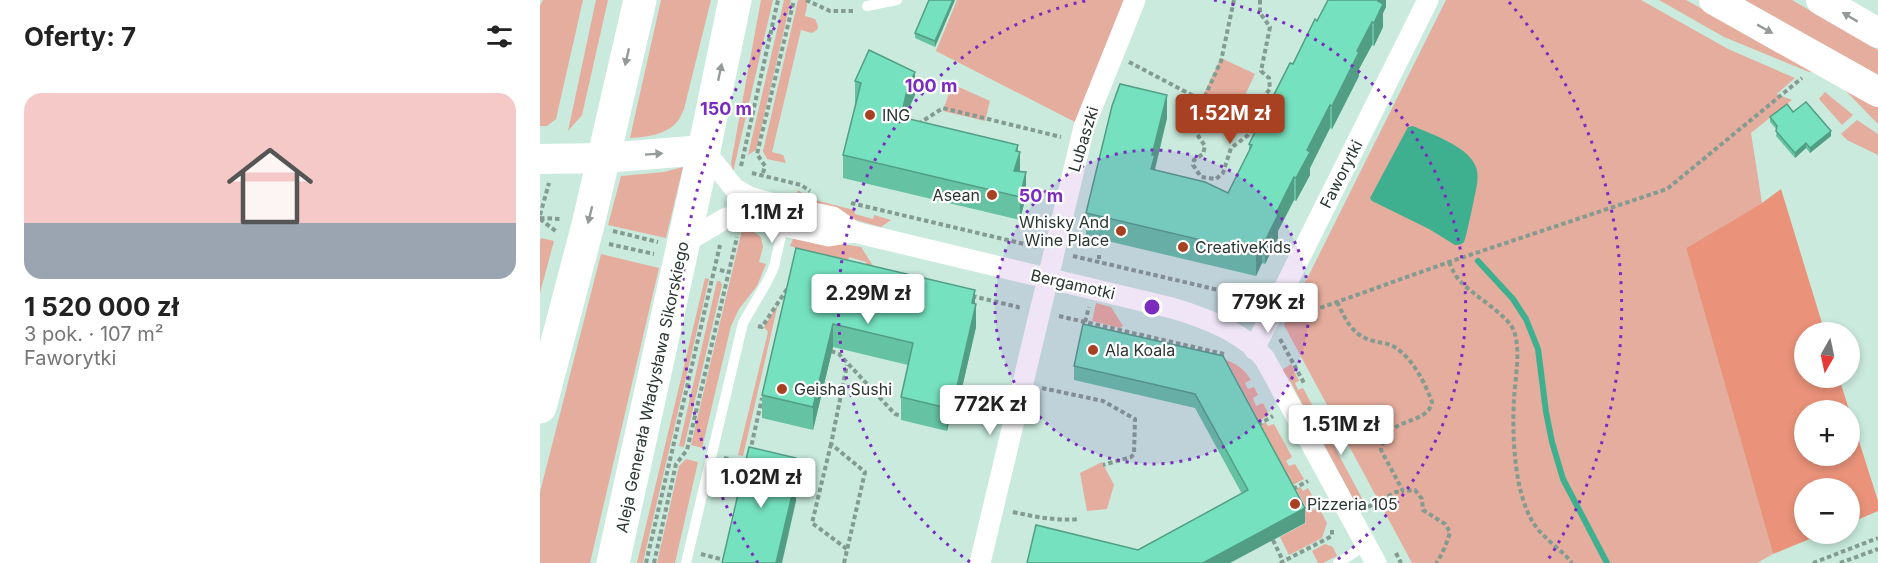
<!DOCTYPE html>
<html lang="pl">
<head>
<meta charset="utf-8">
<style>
  :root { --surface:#fff; --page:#f2f2f2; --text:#222; --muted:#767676; --accent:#a84022 }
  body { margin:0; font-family:Inter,sans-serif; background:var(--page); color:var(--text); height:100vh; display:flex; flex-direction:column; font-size:22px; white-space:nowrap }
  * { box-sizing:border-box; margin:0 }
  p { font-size:20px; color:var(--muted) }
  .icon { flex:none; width:33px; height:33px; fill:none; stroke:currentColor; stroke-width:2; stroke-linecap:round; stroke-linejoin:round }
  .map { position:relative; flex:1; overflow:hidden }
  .drawer { display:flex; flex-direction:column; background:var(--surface); width:540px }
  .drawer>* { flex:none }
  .needle { width:39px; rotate:189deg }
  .tools { position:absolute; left:1254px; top:322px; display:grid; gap:12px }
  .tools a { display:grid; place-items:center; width:66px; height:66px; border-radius:50%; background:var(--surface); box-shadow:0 3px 9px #0003; font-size:30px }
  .price { position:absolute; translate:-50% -51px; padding:0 14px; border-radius:6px; background:#fff; color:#222; font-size:20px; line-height:39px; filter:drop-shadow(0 2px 3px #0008) }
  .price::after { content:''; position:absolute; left:50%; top:36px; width:18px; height:14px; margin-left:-9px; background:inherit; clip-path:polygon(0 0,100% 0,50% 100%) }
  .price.selected { background:var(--accent); color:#fff }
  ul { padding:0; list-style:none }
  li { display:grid; align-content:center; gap:12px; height:318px; padding:0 24px }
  li span { display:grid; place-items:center; height:186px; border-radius:18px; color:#555 }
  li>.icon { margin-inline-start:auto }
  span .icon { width:108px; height:108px; fill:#fffc; stroke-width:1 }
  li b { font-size:26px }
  h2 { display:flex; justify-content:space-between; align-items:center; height:72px; padding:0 24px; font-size:26px }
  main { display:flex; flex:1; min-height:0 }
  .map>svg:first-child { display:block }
  .green { fill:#e5ad9d }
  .forest { fill:#ea927a; fill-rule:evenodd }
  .water { fill:#3fb08f }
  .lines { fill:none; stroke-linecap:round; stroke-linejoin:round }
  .stream { stroke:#3fb08f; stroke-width:6 }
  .path { stroke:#839b91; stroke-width:4; stroke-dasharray:4.5 3; stroke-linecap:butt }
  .lane { stroke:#fff; stroke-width:10 }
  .street { stroke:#fff; stroke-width:21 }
  .secondary { stroke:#fff; stroke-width:30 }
  .primary { stroke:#fff; stroke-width:33 }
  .wall { fill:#65c2a3 }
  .shaded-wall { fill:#529e85 }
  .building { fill:#75e1be; stroke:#529e85; stroke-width:1.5 }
  .oneway { fill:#949a98 }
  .ring { fill:none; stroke:#7b2cbf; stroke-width:3; stroke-dasharray:3 6 }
  .poi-dot { fill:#a84022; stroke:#fff; stroke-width:2 }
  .labels { text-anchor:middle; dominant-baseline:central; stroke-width:4.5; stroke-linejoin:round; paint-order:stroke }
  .poi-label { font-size:16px; fill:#293631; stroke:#fff; text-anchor:start }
  .street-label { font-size:16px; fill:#293631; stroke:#fff }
  .centre { fill:#7b2cbf; stroke:#fff; stroke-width:3 }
  .ring-label { font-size:18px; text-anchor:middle; font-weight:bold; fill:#7b2cbf; stroke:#fff; stroke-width:4.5; stroke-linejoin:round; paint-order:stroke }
</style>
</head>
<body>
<main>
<section class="drawer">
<h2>Oferty: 7<svg class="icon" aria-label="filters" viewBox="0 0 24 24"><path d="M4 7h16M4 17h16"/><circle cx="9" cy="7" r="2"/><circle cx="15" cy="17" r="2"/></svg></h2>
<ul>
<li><span style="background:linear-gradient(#f6c9c9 70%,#9aa5b1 0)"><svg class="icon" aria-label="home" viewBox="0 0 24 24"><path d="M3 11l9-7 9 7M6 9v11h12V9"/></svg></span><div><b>1 520 000 zł</b><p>3 pok. · 107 m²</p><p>Faworytki</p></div></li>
</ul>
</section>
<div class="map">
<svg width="1338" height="563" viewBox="0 0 1338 563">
  <rect width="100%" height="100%" fill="#c9eadd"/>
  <g class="green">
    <path d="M3,0H43L16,119L7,126H0V6Z"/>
    <path d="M56,0H68L42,115L28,131Z"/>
    <path d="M121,0H171L144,109C142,113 140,119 136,123C125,135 106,137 90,138Z"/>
    <path d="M221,0H233L193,172L191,163Z"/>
    <path d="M244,0H251L216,150L208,155Z"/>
    <path d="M258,0H268L265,16L275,19L278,26L277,30L272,33L261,30L232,152L243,155L246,163L227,159L223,151Z"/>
    <path d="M417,0H584L535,122L396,51Z"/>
    <path d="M906,0H1101L1188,49L1255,78L1237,94L1252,100L1211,133L1222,203L1146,248L1233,554L1217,563H872L744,325Z"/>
    <path d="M1119,0H1146L1275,72H1269L1184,37Z"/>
    <path d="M1204,0H1252L1338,50V75Z"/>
    <path d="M681,58L715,74L688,131L654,114Z"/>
    <path d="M412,84L450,101L445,121L403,111Z"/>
    <path d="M1302,87L1338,105V124L1337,123Z"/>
    <path d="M1285,92L1313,115L1302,125L1279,99Z"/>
    <path d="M1317,120L1338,134V155L1307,140L1301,134Z"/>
    <path d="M143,167L126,238L68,225L81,176L124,172Z"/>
    <path d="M258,190L271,199L314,210L315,214L333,219L334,215L351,220L341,227L255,203Z"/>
    <path d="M202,230L214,232L221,237L223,247L219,262L226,264L217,286L199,309L191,326L162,448L151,445Z"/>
    <path d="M258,237L321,247L335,269L326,267V262L309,257L307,263L258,251L254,247L250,246L253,239Z"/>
    <path d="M1,238L14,241L0,293V242Z"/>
    <path d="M61,254L119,268L50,563H0V492Z"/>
    <path d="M165,278L169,279L106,549L103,563H97Z"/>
    <path d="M177,281H180L182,285L144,447L139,446Z"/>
    <path d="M556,303L571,307L583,326L580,328L552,321Z"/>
    <path d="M238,304L203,456L198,455L228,332L224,327Z"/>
    <path d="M646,350C670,356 698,357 711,380L705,383L708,389L714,387L718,395L713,398L716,406L723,403L729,415L719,421L689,365L645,355Z"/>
    <path d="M751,364L759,381L755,383L758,390L763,388L824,502L817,506L749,379L742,370Z"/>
    <path d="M725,422L728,426L734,424L752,457L746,461L749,466L755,464L764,479L753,485L721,425Z"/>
    <path d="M146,459L158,462L135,563H117L139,466Z"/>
    <path d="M562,462L574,485L567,509L547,511L540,473Z"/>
    <path d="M760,487L763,491L768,488L774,499L769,503L773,510L779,508L787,523L782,538L749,555L740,537L766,523L760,510L766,507L756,489Z"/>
    <path d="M785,544L793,547L797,556L783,563H778L772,551Z"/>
  </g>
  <path class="forest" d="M1241,189L1285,333H1264V378H1299L1338,501V511L1310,523V489H1264V534H1282L1233,554L1146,248L1222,203ZM1264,411H1310V456H1264Z"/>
  <path class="water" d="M873,126C891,134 927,146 935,165C938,170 938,178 937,184C936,191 926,239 924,242C921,245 919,245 915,245L889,229L832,201L830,198L868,127Z"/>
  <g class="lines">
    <path class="stream" d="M938,261L973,299L986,319L998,349L1006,412L1012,442L1023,479L1067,563"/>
    <g class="path">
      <path d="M266,0L290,11H313"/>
      <path d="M694,0L681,61L657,114L654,124L657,134L665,146L663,154L654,160L653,165L661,177L676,179L683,173L691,148L707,136L717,124V105L730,89L729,78L721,71L730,27L720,13V0"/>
      <path d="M589,62L663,101"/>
      <path d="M378,124L403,108L521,137"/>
      <path d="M201,166L238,0"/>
      <path d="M212,173L261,185L270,191"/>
      <path d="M223,173L225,166L217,154L254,0"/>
      <path d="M311,203L497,247"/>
      <path d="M0,215L9,183"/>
      <path d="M0,218L22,219"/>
      <path d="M0,219L17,232"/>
      <path d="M73,231L118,242"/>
      <path d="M69,244L114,254"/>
      <path d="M533,256L687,292L699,297L712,307"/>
      <path d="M559,259V255"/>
      <path d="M909,262C912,269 915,276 921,282C933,295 969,316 974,331C981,352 975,378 974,399C972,436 974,493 994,524C1004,539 1021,549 1032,563"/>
      <path d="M180,270L188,272"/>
      <path d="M432,296L478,307L477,309"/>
      <path d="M797,302C806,320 812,336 834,341C841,343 849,343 856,348C873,359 885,383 892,402C887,427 847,414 841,450L863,491L875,490L882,499L883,510L905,524L910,532C908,540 901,558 896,563"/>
      <path d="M519,316L684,354"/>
      <path d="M752,318L909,262L1127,189L1262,78"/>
      <path d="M545,322L549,307"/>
      <path d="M218,326L222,327L249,286"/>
      <path d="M740,339L764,383"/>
      <path d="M291,351L299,354L355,414L362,416"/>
      <path d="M502,388L563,401L595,419L594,454L591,457L563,465"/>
      <path d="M718,425L733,416"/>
      <path d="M291,444L272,523L307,549"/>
      <path d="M210,452L222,398"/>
      <path d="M184,458L207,463"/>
      <path d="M753,489L768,481"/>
      <path d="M828,507L856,492L863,491"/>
      <path d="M473,512C496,517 516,521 539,519"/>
      <path d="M733,540L743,561"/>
      <path d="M856,553L861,563"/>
      <path d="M161,554L184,560"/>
      <path d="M106,563L180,245"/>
      <path d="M114,563L136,464L147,450L197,237"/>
      <path d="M304,563L325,472L291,444L307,365"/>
      <path d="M740,563L792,536V527"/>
      <path d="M1273,563L1338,538"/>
      <path d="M1300,563L1338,549"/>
    </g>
    <g class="lane">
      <path d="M327,6L357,0"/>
      <path d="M146,563L203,323L228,280L234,267L243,227"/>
      <path d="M798,563L826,545"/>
    </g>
    <g class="street">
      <path d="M164,150L194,188L209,197L245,207L293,217L314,232"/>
      <path d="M144,243L186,218L204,217L289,236L314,232L632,308C663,317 705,333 725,359L836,563"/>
      <path d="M714,349L888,0"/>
      <path d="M440,563L544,127L595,0"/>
    </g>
    <g class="secondary">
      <path d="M1174,0L1338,92"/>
      <path d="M1281,0L1338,33"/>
      <path d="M0,159L64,158L164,150"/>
    </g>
    <g class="primary">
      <path d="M0,407L48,225L100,0"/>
      <path d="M73,563L164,150L195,0"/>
    </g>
  </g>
  <g class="wall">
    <path d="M415,0L395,47L375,38V33Z"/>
    <path d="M846,0V7L843,13V27L834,46L832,45L819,69V76L792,129L790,128L770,168V175L756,201L754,200L738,231V238L725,264L722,263L716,276L546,236V213L627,118L615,170L688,193L709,151V144L777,21Z"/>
    <path d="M315,81L375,95L368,110L366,118L478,151L480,172L486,196L480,220L303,178V155L316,104H315Z"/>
    <path d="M1253,112L1291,136L1270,153L1266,148L1255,158L1236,136L1237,130L1230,122V117Z"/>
    <path d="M256,248L435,304L436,327L416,414L411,413L407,431L361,420V397L368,365L293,347L273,430L222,418V395Z"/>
    <path d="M683,356L765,523L598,550L702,494L655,408L534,380V366Z"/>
  </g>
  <g class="shaded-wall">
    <path d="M413,0H415L395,47V41Z"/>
    <path d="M838,0H846V7L843,13V27L834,46V23Z"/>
    <path d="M832,22V45L819,69V76L792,129V106L817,51Z"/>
    <path d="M375,72V95L368,110L361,140V117L368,86Z"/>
    <path d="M627,95V118L615,168V178L611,169L612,155Z"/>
    <path d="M790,105V128L770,168V175L756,201V178L767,150Z"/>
    <path d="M1291,131V136L1270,153V148Z"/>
    <path d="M1266,143V148L1255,158V153Z"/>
    <path d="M478,145V159L480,152V175L474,171Z"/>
    <path d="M486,172V196L480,220V197Z"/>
    <path d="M754,177V200L738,231V238L725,264V241L736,213Z"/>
    <path d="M722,240V263L716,276V253Z"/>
    <path d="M435,290V310L436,304V327L416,414V391Z"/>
    <path d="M293,324V347L273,430V407Z"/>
    <path d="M411,390V413L407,431V408Z"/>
    <path d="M256,458V501L242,563H236L251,477Z"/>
    <path d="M765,508V523L690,563H663Z"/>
  </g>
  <g class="building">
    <path d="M389,0H413L395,41L375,33Z"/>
    <path d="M788,0H838V1L843,4L834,23L832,22L817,51L819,52L792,106L790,105L767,150L770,152L756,178L754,177L736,213L738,215L725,241L722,240L716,253L546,213L572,106L580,84L627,95L612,155H615L611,169L665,182L688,193L712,145L709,144L750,63L753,64L775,19L777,21Z"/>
    <path d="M329,50L375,72L368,86L361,117L478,145L476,151L480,152L474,171L486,172L480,197L303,155L321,83L315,81Z"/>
    <path d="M1266,102L1291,131L1270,148L1266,143L1255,153L1236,131L1237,126L1230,117L1247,104L1253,112Z"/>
    <path d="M256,248L435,290L432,303L436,304L416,391L411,390L407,408L361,397L373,343L293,324L273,407L222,395Z"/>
    <path d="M543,324L683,356L765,508L663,563H487L496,525L598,550L708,490L655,394L534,366Z"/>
    <path d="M209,447L256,458L251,477L256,478L236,563H182Z"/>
  </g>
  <defs><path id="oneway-solid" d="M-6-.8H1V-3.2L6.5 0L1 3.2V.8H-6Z" transform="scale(1.5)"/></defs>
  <g class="oneway">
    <use href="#oneway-solid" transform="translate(1310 17) rotate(-149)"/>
    <use href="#oneway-solid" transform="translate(1225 29) rotate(29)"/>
    <use href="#oneway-solid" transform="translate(87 57) rotate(103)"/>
    <use href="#oneway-solid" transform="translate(180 72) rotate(-78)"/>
    <use href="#oneway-solid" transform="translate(114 154) rotate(-4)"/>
    <use href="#oneway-solid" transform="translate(50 215) rotate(104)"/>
  </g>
  <circle cx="612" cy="307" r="157" fill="#7b2cbf" fill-opacity=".12"/>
  <g class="ring">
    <circle cx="612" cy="307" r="157"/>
    <path d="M430 562A313 313 0 0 1 550 0M674 0A313 313 0 0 1 794 562"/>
    <path d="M218 563A470 470 0 0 1 255 2M969 2A470 470 0 0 1 1006 563"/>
  </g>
  <g class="poi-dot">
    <circle cx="330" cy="115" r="6"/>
    <circle cx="452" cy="195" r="6"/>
    <circle cx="581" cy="231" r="6"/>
    <circle cx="643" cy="247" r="6"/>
    <circle cx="553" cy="350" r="6"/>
    <circle cx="242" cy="389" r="6"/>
    <circle cx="755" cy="504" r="6"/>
  </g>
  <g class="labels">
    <g class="poi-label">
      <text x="342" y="115">ING</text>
      <text x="440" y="195" text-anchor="end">Asean</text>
      <text x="569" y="222" text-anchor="end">Whisky And<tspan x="569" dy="18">Wine Place</tspan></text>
      <text x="655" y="247">CreativeKids</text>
      <text x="565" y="350">Ala Koala</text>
      <text x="254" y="389">Geisha Sushi</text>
      <text x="767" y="504">Pizzeria 105</text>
    </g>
    <g class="street-label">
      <text transform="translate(543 139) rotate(-73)">Lubaszki</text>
      <text transform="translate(801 174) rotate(-63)">Faworytki</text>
      <text transform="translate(533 284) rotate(13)">Bergamotki</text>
      <text transform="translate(112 387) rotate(-78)">Aleja Generała Władysława Sikorskiego</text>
    </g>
  </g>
  <circle cx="612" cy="307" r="9" class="centre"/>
  <g class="ring-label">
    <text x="391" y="92">100 m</text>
    <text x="186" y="115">150 m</text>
    <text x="501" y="202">50 m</text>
  </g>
</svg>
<div class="tools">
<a><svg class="needle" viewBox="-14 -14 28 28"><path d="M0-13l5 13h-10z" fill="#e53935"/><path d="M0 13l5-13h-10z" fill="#767676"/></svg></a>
<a>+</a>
<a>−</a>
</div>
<b class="price selected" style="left:690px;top:145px">1.52M zł</b>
<b class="price" style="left:232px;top:244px">1.1M zł</b>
<b class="price" style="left:328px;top:325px">2.29M zł</b>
<b class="price" style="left:728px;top:334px">779K zł</b>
<b class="price" style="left:450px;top:436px">772K zł</b>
<b class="price" style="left:801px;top:456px">1.51M zł</b>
<b class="price" style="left:221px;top:509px">1.02M zł</b>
</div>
</main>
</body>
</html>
